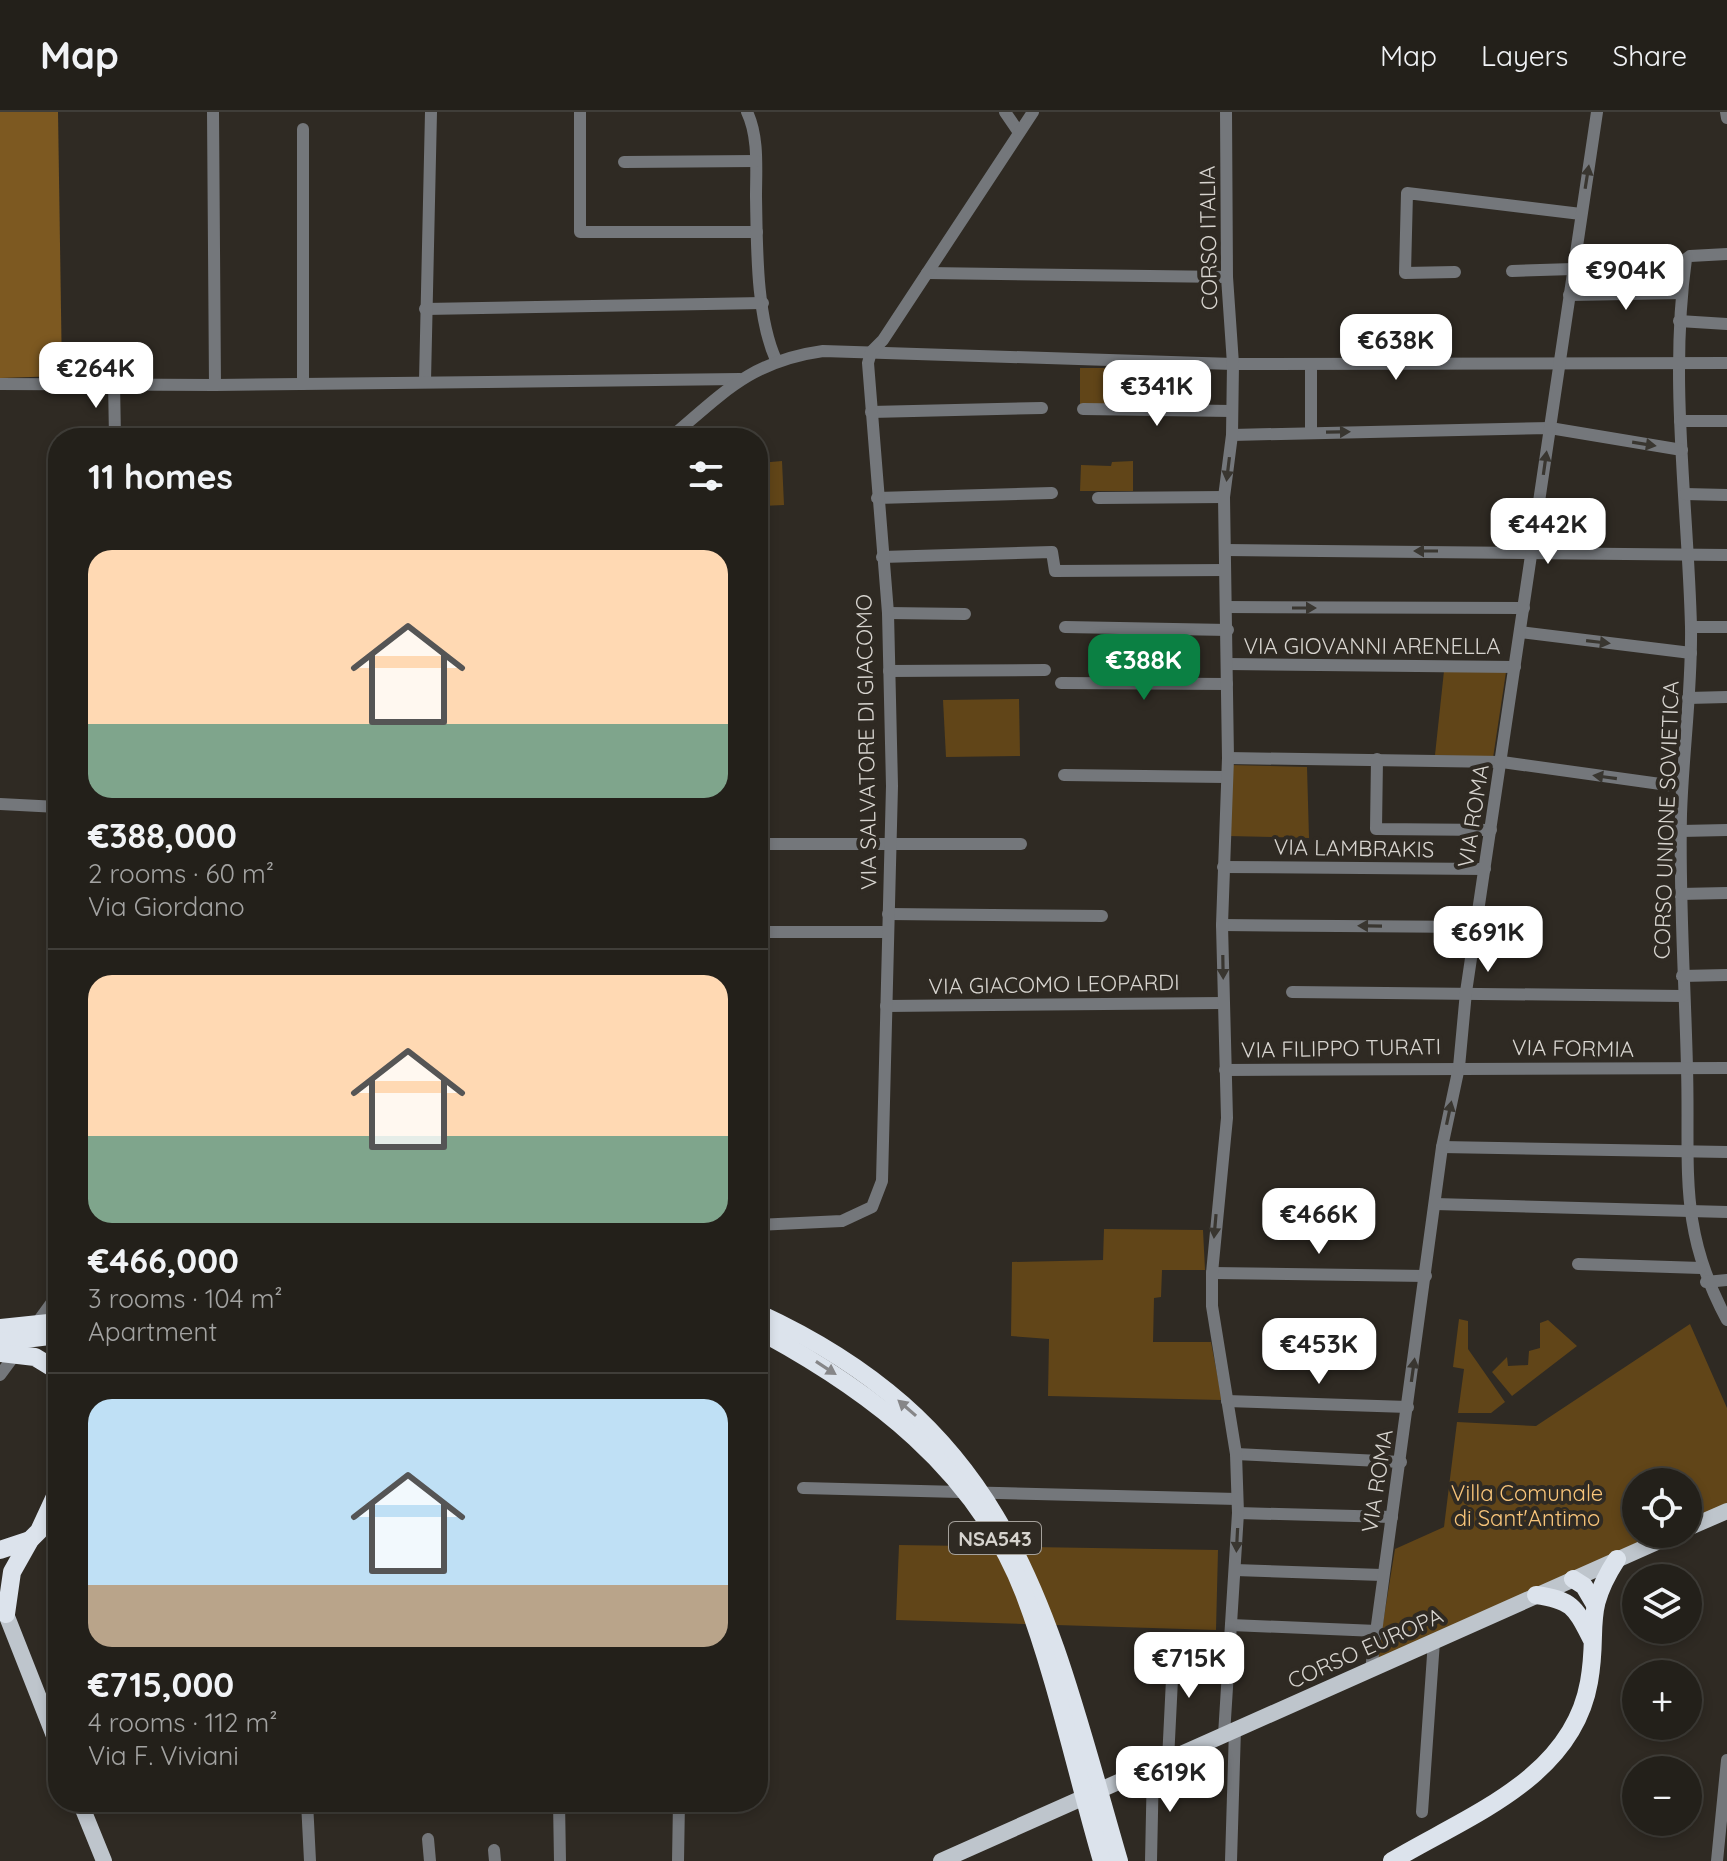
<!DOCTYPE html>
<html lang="en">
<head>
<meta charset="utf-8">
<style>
  :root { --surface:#23201a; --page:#2b2823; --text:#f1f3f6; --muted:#a3a3a2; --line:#403e39; --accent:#0b8043 }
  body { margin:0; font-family:Quicksand,sans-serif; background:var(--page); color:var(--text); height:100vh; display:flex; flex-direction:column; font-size:30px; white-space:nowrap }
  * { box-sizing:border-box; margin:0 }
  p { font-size:26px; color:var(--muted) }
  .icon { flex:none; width:44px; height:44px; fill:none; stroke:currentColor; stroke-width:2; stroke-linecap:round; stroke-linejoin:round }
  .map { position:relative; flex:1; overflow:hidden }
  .drawer { position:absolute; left:48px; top:316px; width:720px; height:1384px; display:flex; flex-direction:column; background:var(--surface); border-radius:32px; box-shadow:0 4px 12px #0003,0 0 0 2px var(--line) }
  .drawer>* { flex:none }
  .buttons { position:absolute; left:1622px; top:1356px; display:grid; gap:16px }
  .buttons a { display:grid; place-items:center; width:80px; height:80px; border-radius:50%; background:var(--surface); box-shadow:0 4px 12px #0003,0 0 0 2px var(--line); font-size:40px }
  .price { position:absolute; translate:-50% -68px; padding:0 18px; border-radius:16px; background:#fff; color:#222; font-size:26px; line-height:52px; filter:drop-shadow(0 2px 4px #0008) }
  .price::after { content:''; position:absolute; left:50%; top:48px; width:24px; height:18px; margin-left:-12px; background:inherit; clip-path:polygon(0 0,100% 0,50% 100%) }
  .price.selected { background:var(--accent); color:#fff }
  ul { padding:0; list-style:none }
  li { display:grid; align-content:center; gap:16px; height:424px; padding:0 40px }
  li+li { border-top:2px solid var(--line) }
  li span { display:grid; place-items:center; height:248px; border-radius:24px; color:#555 }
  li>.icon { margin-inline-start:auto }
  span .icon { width:144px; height:144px; fill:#fffc; stroke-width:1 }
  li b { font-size:34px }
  h2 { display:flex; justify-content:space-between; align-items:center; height:96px; padding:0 40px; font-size:34px }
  header { display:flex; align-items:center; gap:48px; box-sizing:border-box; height:112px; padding:0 40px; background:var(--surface); border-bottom:2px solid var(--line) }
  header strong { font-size:38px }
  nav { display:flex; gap:44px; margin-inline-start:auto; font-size:28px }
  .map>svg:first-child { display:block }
  .green { fill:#614518 }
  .forest { fill:#7d5921 }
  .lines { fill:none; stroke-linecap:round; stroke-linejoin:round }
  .minor { stroke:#74777b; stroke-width:12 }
  .major { stroke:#bec5cc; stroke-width:16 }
  .highway { stroke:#dce3ec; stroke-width:18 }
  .oneway { fill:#393630 }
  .oneway2 { fill:#868688 }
  .labels { text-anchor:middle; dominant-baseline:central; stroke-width:8; stroke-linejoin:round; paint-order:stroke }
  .shield { fill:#2f2a23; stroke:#a5a19b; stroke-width:2 }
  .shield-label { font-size:20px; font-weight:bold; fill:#d7d4cf }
  .street-label { font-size:22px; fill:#d7d4cf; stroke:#2f2a23 }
  .park-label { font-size:22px; fill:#f9c57a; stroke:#2f2a23 }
</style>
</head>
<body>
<header>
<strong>Map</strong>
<nav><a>Map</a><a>Layers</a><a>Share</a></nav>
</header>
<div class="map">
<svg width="1727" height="1749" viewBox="0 0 1727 1749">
  <rect width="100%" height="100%" fill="#2f2a23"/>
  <g class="green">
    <path d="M1080,256H1148L1149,296L1080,295Z"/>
    <path d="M782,349L784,393L760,394L758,351Z"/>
    <path d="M1133,349V379H1080L1081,353L1111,354L1112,350Z"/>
    <path d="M1444,559L1506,560L1493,646L1435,643Z"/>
    <path d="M1019,587L1020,644L946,645L943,588Z"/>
    <path d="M1230,653L1307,655L1309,726L1228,724Z"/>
    <path d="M1104,1117L1203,1118L1205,1158H1162L1161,1185L1154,1186L1153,1230H1211L1222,1288L1048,1284L1049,1227L1011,1224L1012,1150L1103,1148Z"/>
    <path d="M1459,1207L1468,1209V1237L1505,1290L1491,1301H1458L1464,1257L1453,1255Z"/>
    <path d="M1548,1208L1577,1234L1512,1284L1492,1260L1507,1245L1508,1254L1528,1253L1529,1239L1540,1236V1211Z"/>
    <path d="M1690,1212L1727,1296V1392L1688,1409V1370H1636V1422H1660L1377,1548L1395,1437L1444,1415L1457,1310L1536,1314Z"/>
    <path d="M899,1433L1218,1438L1216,1518L896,1508Z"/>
  </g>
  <path class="forest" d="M0,0H58L62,264L0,266Z"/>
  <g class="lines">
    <g class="minor">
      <path d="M213,0L215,273"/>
      <path d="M580,0V120H757"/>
      <path d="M747,0C759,25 756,57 756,85C757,134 756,204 776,248"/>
      <path d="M1005,0L1018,19"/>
      <path d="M1726,0L1727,6"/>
      <path d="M303,17V272"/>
      <path d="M624,50L756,49"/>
      <path d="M1727,142L1690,144L1686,147C1669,269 1688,393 1691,515C1692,578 1683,640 1681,702C1679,787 1685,871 1687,956C1690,1056 1677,1115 1727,1208"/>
      <path d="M1512,159L1573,157"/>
      <path d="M1455,160L1405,161L1407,81L1581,102"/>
      <path d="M927,161L1227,165"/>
      <path d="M1569,183L1682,181"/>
      <path d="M425,197L763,191"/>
      <path d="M1679,209L1727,212"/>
      <path d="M1311,252V321"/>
      <path d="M425,269L431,0"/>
      <path d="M114,270L115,326"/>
      <path d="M0,272L215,273L740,267"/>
      <path d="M1083,297L1232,299"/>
      <path d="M871,300L1042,296"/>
      <path d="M1680,309H1727"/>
      <path d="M1232,323L1550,316L1682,338"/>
      <path d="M670,326C723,281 751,249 823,239L1233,252L1727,251"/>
      <path d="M1685,382L1727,383"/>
      <path d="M877,386L1052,381"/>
      <path d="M1098,386L1224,385"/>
      <path d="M1226,438L1727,443"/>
      <path d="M882,445L1052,440L1055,459L1225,458"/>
      <path d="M1226,495L1524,496"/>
      <path d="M888,501L965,502"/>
      <path d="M1065,515L1228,518"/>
      <path d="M1691,515H1727"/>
      <path d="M1520,520L1691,541"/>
      <path d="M1228,552L1515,555"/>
      <path d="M889,559L1045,558"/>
      <path d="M1061,571L1227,572"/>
      <path d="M1688,586L1727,585"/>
      <path d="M1228,646L1502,650L1682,675"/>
      <path d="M1377,647L1376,717L1491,718"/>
      <path d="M1064,663L1225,665"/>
      <path d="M0,692L58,695"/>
      <path d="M1681,719L1727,718"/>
      <path d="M758,732H1021"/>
      <path d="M1223,755L1485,757"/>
      <path d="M1680,782L1727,781"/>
      <path d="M888,802L1102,804"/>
      <path d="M1222,813L1476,815"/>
      <path d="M758,820H887"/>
      <path d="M1682,864L1727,863"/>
      <path d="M1292,880L1683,884"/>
      <path d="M886,894L1223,891"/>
      <path d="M1225,958L1727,956"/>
      <path d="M1442,1035L1727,1040"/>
      <path d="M1435,1092L1727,1100"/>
      <path d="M758,1113L842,1109L872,1095L882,1069L892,674L888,501L868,251L871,240L883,228L1033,0"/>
      <path d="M1578,1152L1701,1156"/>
      <path d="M1212,1161L1426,1164"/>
      <path d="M1706,1170L1727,1168"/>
      <path d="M34,1215L58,1182"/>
      <path d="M0,1263L17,1240"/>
      <path d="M1227,1289L1408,1295"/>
      <path d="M1236,1342L1401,1350"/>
      <path d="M803,1376L1237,1387"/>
      <path d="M1238,1401L1392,1405"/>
      <path d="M1235,1458L1382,1463"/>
      <path d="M1231,1513L1377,1519"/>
      <path d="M1371,1557L1442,1035L1459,955L1466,880L1597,0"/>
      <path d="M1224,1623L1238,1401L1236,1342L1212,1194V1161L1227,1006L1222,813L1228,646L1224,385L1232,323L1233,252L1227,165L1226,0"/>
      <path d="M1168,1648L1174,1527"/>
      <path d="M307,1690L310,1749"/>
      <path d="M559,1690L560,1749"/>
      <path d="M1422,1700L1434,1529"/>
      <path d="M428,1727L430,1749"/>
      <path d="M494,1738L495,1749"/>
      <path d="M678,1749L679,1690"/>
      <path d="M1151,1749L1153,1654"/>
      <path d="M1231,1749L1235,1617"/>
      <path d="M1717,1749L1727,1648"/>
    </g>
    <g class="major">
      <path d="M1688,1416L1727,1399"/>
      <path d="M2,1492L58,1634"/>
      <path d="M80,1690L104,1749"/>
      <path d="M941,1749L1675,1422"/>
    </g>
    <g class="highway">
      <path d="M758,1201C1015,1319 1047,1501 1119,1749"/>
      <path d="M0,1216L58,1210"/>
      <path d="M758,1218C870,1278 976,1357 1024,1481C1057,1568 1076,1660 1102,1749"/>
      <path d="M0,1230L58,1223"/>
      <path d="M0,1241L35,1245L58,1259"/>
      <path d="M0,1438L30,1428"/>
      <path d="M1573,1467L1584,1474L1594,1491"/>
      <path d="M1536,1483C1572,1488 1575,1495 1591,1526"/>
      <path d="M6,1502L12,1460L30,1428L39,1419L58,1378"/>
      <path d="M1392,1749C1467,1704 1572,1667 1589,1570C1599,1515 1582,1501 1617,1447"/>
    </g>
  </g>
  <defs><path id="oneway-solid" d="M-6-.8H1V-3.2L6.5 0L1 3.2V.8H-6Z" transform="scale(2)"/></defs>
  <g class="oneway">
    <use href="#oneway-solid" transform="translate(1587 65) rotate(-81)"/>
    <use href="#oneway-solid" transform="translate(1338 320) rotate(-1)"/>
    <use href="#oneway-solid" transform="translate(1644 332) rotate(9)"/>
    <use href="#oneway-solid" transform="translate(1545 351) rotate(-82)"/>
    <use href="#oneway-solid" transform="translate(1228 357) rotate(97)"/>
    <use href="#oneway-solid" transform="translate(1426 439) rotate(-180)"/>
    <use href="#oneway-solid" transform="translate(1304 496)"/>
    <use href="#oneway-solid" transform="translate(1598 530) rotate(7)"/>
    <use href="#oneway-solid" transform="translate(1605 665) rotate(-172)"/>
    <use href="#oneway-solid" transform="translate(1370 814) rotate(-179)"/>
    <use href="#oneway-solid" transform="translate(1223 855) rotate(89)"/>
    <use href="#oneway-solid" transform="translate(1449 1001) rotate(-78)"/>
    <use href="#oneway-solid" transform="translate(1215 1114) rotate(95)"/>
    <use href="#oneway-solid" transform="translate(1413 1258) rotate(-82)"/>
    <use href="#oneway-solid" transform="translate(1237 1428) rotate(93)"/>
  </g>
  <g class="oneway2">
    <use href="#oneway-solid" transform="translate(826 1256) rotate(33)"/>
    <use href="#oneway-solid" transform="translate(907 1296) rotate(-139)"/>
  </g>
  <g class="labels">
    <rect class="shield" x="949" y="1410" width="92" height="32" rx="6"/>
    <g class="shield-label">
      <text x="995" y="1426">NSA543</text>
    </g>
    <g class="street-label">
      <text transform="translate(1208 126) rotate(-91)">CORSO ITALIA</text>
      <text x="1372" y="534">VIA GIOVANNI ARENELLA</text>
      <text transform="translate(866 630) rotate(-91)">VIA SALVATORE DI GIACOMO</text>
      <text transform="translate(1473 704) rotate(-81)">VIA ROMA</text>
      <text transform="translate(1666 708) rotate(-88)">CORSO UNIONE SOVIETICA</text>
      <text transform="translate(1354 736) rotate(1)">VIA LAMBRAKIS</text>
      <text transform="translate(1054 872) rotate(-1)">VIA GIACOMO LEOPARDI</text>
      <text transform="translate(1341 936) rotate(-1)">VIA FILIPPO TURATI</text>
      <text transform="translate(1573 936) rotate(1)">VIA FORMIA</text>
      <text transform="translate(1377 1369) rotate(-81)">VIA ROMA</text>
      <text transform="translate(1365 1536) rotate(-24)">CORSO EUROPA</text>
    </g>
    <g class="park-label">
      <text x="1527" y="1381">Villa Comunale<tspan x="1527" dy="25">di Sant'Antimo</tspan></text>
    </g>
  </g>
</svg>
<div class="buttons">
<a><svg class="icon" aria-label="locate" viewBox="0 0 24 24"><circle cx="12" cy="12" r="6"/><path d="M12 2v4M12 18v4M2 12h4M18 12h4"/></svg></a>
<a><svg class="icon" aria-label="layers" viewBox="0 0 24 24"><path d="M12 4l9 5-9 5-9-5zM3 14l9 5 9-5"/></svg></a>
<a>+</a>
<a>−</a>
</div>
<b class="price" style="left:1626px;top:200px">€904K</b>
<b class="price" style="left:1396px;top:270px">€638K</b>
<b class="price" style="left:96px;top:298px">€264K</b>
<b class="price" style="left:1157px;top:316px">€341K</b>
<b class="price" style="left:1548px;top:454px">€442K</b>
<b class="price selected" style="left:1144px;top:590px">€388K</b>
<b class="price" style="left:1488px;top:862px">€691K</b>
<b class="price" style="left:1319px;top:1144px">€466K</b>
<b class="price" style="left:1319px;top:1274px">€453K</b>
<b class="price" style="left:1189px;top:1588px">€715K</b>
<b class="price" style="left:1170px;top:1702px">€619K</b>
<section class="drawer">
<h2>11 homes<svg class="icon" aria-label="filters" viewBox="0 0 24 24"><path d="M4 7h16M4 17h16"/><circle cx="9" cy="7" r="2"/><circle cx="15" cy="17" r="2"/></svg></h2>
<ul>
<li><span style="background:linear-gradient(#ffd9b3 70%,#7fa58c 0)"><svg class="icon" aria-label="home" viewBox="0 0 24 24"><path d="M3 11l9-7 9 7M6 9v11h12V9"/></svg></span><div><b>€388,000</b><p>2 rooms · 60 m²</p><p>Via Giordano</p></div></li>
<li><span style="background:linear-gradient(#ffd9b3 65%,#7fa58c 0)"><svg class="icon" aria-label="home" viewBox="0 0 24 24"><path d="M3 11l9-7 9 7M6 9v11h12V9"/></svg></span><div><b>€466,000</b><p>3 rooms · 104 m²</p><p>Apartment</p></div></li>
<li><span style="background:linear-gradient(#bfe0f5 75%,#b9a48a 0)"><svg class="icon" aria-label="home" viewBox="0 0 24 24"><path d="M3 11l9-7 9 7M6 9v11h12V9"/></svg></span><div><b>€715,000</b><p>4 rooms · 112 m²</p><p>Via F. Viviani</p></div></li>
</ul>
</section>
</div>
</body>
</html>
